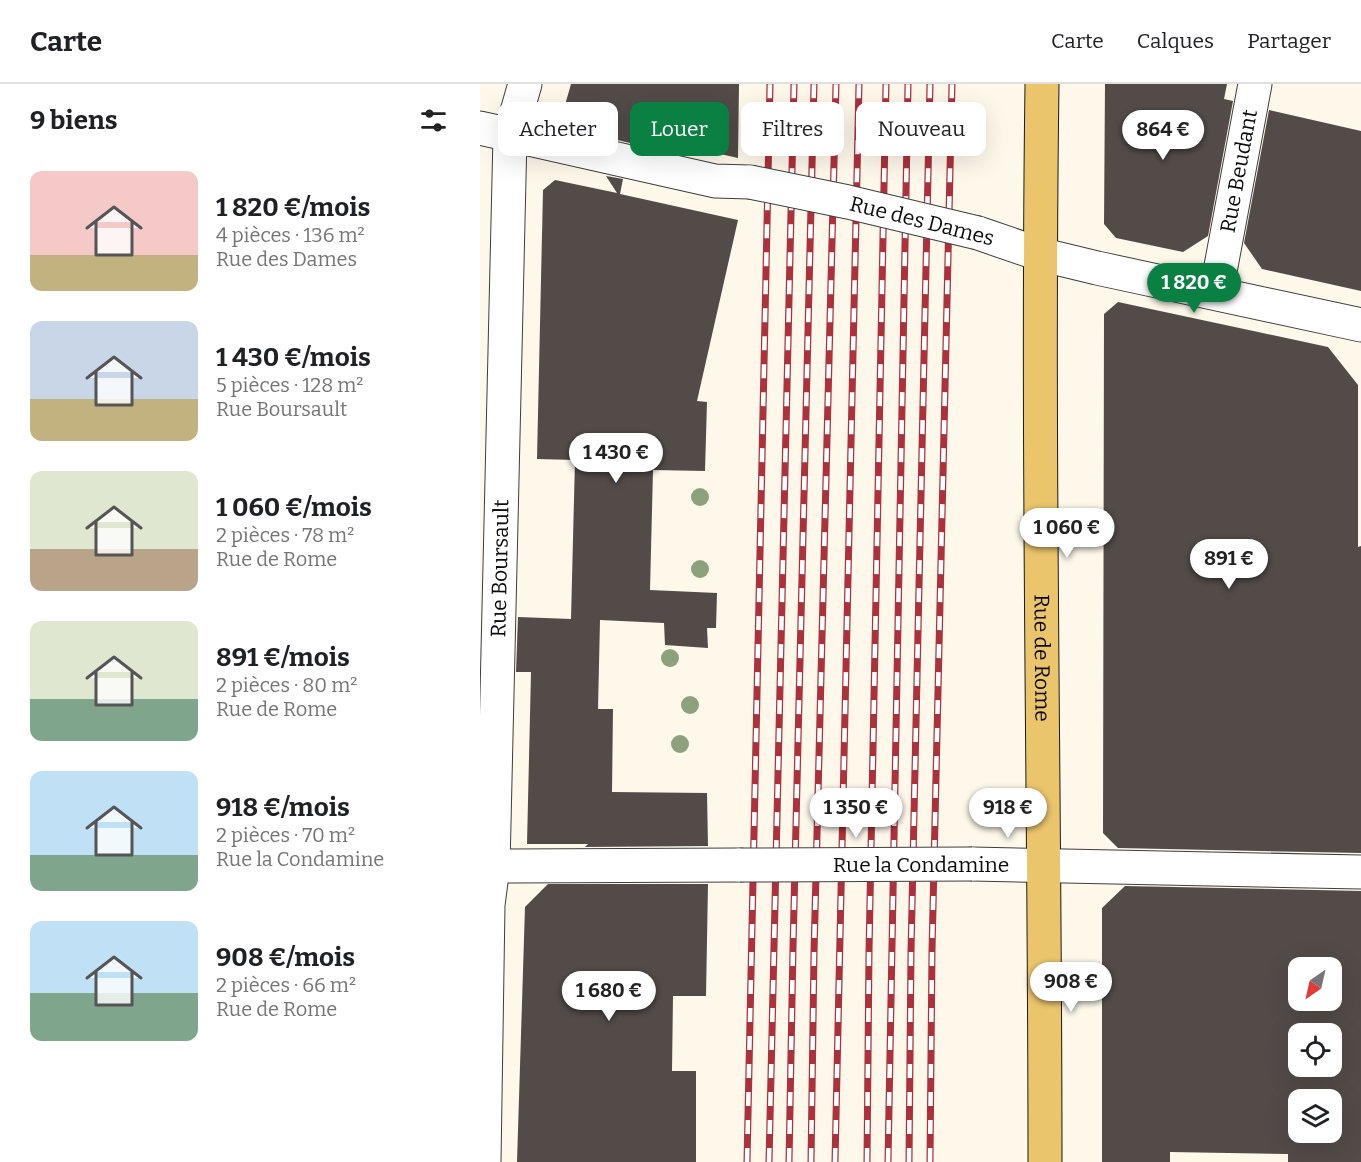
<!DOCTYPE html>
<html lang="fr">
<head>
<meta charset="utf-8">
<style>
  :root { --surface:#fff; --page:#f2f2f2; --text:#202124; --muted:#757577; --line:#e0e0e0; --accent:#0b8043 }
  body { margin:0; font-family:Bitter,serif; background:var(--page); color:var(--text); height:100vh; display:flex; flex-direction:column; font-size:22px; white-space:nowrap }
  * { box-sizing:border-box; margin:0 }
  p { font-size:20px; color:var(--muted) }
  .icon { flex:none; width:33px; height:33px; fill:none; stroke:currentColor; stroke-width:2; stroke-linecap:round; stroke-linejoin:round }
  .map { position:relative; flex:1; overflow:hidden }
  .side { display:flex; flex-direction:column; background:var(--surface); width:480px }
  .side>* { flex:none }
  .hud { position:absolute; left:18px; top:18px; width:570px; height:54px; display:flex; gap:12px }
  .needle { width:39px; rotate:214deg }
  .tools { position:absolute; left:808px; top:873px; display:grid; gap:12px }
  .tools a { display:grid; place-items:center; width:54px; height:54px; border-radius:12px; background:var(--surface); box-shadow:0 6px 24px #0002; font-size:30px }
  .price { position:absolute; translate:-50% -51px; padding:0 14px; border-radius:21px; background:#fff; color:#222; font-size:20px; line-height:39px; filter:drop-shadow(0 2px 3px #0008) }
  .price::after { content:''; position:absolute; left:50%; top:36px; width:18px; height:14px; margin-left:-9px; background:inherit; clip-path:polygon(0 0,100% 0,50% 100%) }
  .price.active { background:var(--accent); color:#fff }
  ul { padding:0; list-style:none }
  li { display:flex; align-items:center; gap:18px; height:150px; padding:0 30px }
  li span { display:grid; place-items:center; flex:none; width:168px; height:120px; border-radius:12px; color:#555 }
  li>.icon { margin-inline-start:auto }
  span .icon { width:72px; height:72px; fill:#fffc; stroke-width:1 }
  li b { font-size:26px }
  h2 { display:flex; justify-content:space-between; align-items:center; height:72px; padding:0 30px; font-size:26px }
  .tag { padding:0 21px; border-radius:12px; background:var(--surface); box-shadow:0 6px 24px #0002; font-size:21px; line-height:54px }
  .tag.active { background:var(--accent); color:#fff }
  header { display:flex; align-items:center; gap:36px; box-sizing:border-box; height:84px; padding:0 30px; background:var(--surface); border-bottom:2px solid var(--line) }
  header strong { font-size:28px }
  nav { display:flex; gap:33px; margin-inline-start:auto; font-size:21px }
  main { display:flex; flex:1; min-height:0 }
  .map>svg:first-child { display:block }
  .building { fill:#524b48; fill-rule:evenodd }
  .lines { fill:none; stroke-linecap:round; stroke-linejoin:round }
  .minor-casing { stroke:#3d3d3d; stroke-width:35 }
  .major-casing { stroke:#1b1b1b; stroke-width:35 }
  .minor { stroke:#fff; stroke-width:33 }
  .major { stroke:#ebc56c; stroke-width:33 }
  .rail-casing { stroke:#ab313d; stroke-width:7 }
  .rail { stroke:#fff; stroke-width:4.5; stroke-dasharray:14; stroke-linecap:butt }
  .minor-bridge-casing { stroke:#3d3d3d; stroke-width:35; stroke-linecap:butt }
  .minor-bridge { stroke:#fff; stroke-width:33 }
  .tree { fill:#8da27c }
  .labels { text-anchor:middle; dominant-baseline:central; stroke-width:6; stroke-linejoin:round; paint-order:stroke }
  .street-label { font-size:21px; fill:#0a0a0a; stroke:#fff }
</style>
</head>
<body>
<header>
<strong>Carte</strong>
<nav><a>Carte</a><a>Calques</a><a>Partager</a></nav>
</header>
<main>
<section class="side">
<h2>9 biens<svg class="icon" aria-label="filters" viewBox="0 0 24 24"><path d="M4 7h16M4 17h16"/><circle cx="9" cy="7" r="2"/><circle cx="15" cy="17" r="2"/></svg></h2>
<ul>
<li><span style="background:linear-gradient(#f6c9c9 70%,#c2b280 0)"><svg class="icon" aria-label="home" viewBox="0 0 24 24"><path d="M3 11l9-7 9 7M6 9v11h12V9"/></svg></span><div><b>1 820 €/mois</b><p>4 pièces · 136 m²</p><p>Rue des Dames</p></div></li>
<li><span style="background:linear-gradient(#c9d6e8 65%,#c2b280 0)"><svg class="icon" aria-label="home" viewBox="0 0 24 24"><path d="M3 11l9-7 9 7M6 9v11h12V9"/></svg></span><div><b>1 430 €/mois</b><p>5 pièces · 128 m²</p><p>Rue Boursault</p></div></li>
<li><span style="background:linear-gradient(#dfe7d0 65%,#b9a48a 0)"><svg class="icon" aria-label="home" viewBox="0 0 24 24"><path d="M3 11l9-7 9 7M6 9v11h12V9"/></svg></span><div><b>1 060 €/mois</b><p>2 pièces · 78 m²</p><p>Rue de Rome</p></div></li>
<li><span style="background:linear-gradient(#dfe7d0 65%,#7fa58c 0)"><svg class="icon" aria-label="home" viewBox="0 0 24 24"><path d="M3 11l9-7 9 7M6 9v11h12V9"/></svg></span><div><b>891 €/mois</b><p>2 pièces · 80 m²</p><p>Rue de Rome</p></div></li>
<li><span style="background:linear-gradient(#bfe0f5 70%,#7fa58c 0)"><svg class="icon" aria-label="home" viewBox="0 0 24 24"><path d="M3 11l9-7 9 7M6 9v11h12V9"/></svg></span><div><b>918 €/mois</b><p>2 pièces · 70 m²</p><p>Rue la Condamine</p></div></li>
<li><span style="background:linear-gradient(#bfe0f5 60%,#7fa58c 0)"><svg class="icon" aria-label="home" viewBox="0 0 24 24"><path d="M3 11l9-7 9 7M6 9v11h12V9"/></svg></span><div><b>908 €/mois</b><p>2 pièces · 66 m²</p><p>Rue de Rome</p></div></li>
</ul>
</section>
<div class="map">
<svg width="881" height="1078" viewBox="0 0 881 1078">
  <rect width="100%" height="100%" fill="#fdf8ea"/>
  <g class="building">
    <path d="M91,0H259L258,74L152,50L150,59L100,47L85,21Z"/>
    <path d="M625,0H747L744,15L753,17L728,152L703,168L636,154L624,140Z"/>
    <path d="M789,26L881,47V207L782,185L764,159Z"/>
    <path d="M126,92L143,95L140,110L258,136L217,317L227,318L225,387L173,386L170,506L237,509L236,544H227L228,564L185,561L184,539L120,536L118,625H133L132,708L227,709L228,762L105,763L108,760H47L51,588H36L38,533L91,535L95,376L57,375L63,106L75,96L137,109Z"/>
    <path d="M638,218L848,263L878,301V463L881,462V769L638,764L623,749L624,230Z"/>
    <path d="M68,800H228L226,912H193L192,987H216V1078H37L45,823Z"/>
    <path d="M645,802L881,807V1078H808V1070L690,1068V1078H622V824ZM819,884H852V916H819ZM819,950H852V982H819ZM819,1016H852V1048H819Z"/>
  </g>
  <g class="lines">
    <defs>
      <g id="minor">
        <path d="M0,44L235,97L270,98"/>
        <path d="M498,149L559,170L617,184L881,241"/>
        <path id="s1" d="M736,209L775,0"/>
        <path d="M492,780L881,788"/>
        <path d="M0,782L260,781"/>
        <path id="s2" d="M4,1078L8,821L13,782L30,52L45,0"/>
      </g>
      <g id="major">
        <path id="s3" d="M562,0C557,359 565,719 565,1078"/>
      </g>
    </defs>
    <use href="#minor" class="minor-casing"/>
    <use href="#major" class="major-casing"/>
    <use href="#minor" class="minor"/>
    <use href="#major" class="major"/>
    <defs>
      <g id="rail">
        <path d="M267,1078L290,0"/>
        <path d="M289,1078L314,0"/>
        <path d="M309,1078L313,864L334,0"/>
        <path d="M331,1078L334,869L356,0"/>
        <path d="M355,1078L379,0"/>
        <path d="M387,1078L389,868L406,0"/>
        <path d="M408,1078L428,0"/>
        <path d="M429,1078L431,868L450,0"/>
        <path d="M450,1078L452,867L472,0"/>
      </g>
    </defs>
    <use href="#rail" class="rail-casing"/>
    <use href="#rail" class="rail"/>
    <defs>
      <g id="minor-bridge">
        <path d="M270,98L368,118L498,149"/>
        <path d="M260,781L492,780"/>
      </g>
    </defs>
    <use href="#minor-bridge" class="minor-bridge-casing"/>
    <use href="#minor-bridge" class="minor-bridge"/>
  </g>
  <g class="tree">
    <circle cx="220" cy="413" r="9"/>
    <circle cx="220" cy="485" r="9"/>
    <circle cx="190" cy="574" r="9"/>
    <circle cx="210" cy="621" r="9"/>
    <circle cx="200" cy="660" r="9"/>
  </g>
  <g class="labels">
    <g class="street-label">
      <text stroke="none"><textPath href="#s1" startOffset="124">Rue Beudant</textPath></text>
      <text transform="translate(442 137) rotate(14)">Rue des Dames</text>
      <text stroke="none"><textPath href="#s2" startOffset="594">Rue Boursault</textPath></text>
      <text stroke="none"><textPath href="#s3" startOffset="574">Rue de Rome</textPath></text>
      <text x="441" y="781">Rue la Condamine</text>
    </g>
  </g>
</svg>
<div class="tools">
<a><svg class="needle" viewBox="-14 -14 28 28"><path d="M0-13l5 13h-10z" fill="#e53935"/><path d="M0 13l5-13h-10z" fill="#757577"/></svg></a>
<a><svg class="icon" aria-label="locate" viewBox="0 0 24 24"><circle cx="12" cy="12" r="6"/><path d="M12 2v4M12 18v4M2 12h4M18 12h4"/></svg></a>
<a><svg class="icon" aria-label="layers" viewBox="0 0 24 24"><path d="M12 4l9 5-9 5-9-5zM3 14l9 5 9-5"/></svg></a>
</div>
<b class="price" style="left:683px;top:77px">864 €</b>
<b class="price active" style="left:714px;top:230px">1 820 €</b>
<b class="price" style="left:136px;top:400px">1 430 €</b>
<b class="price" style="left:587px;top:475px">1 060 €</b>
<b class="price" style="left:749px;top:506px">891 €</b>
<b class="price" style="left:376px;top:755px">1 350 €</b>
<b class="price" style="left:528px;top:755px">918 €</b>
<b class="price" style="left:591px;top:929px">908 €</b>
<b class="price" style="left:129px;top:938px">1 680 €</b>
<div class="hud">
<a class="tag">Acheter</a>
<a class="tag active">Louer</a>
<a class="tag">Filtres</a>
<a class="tag">Nouveau</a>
</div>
</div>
</main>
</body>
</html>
